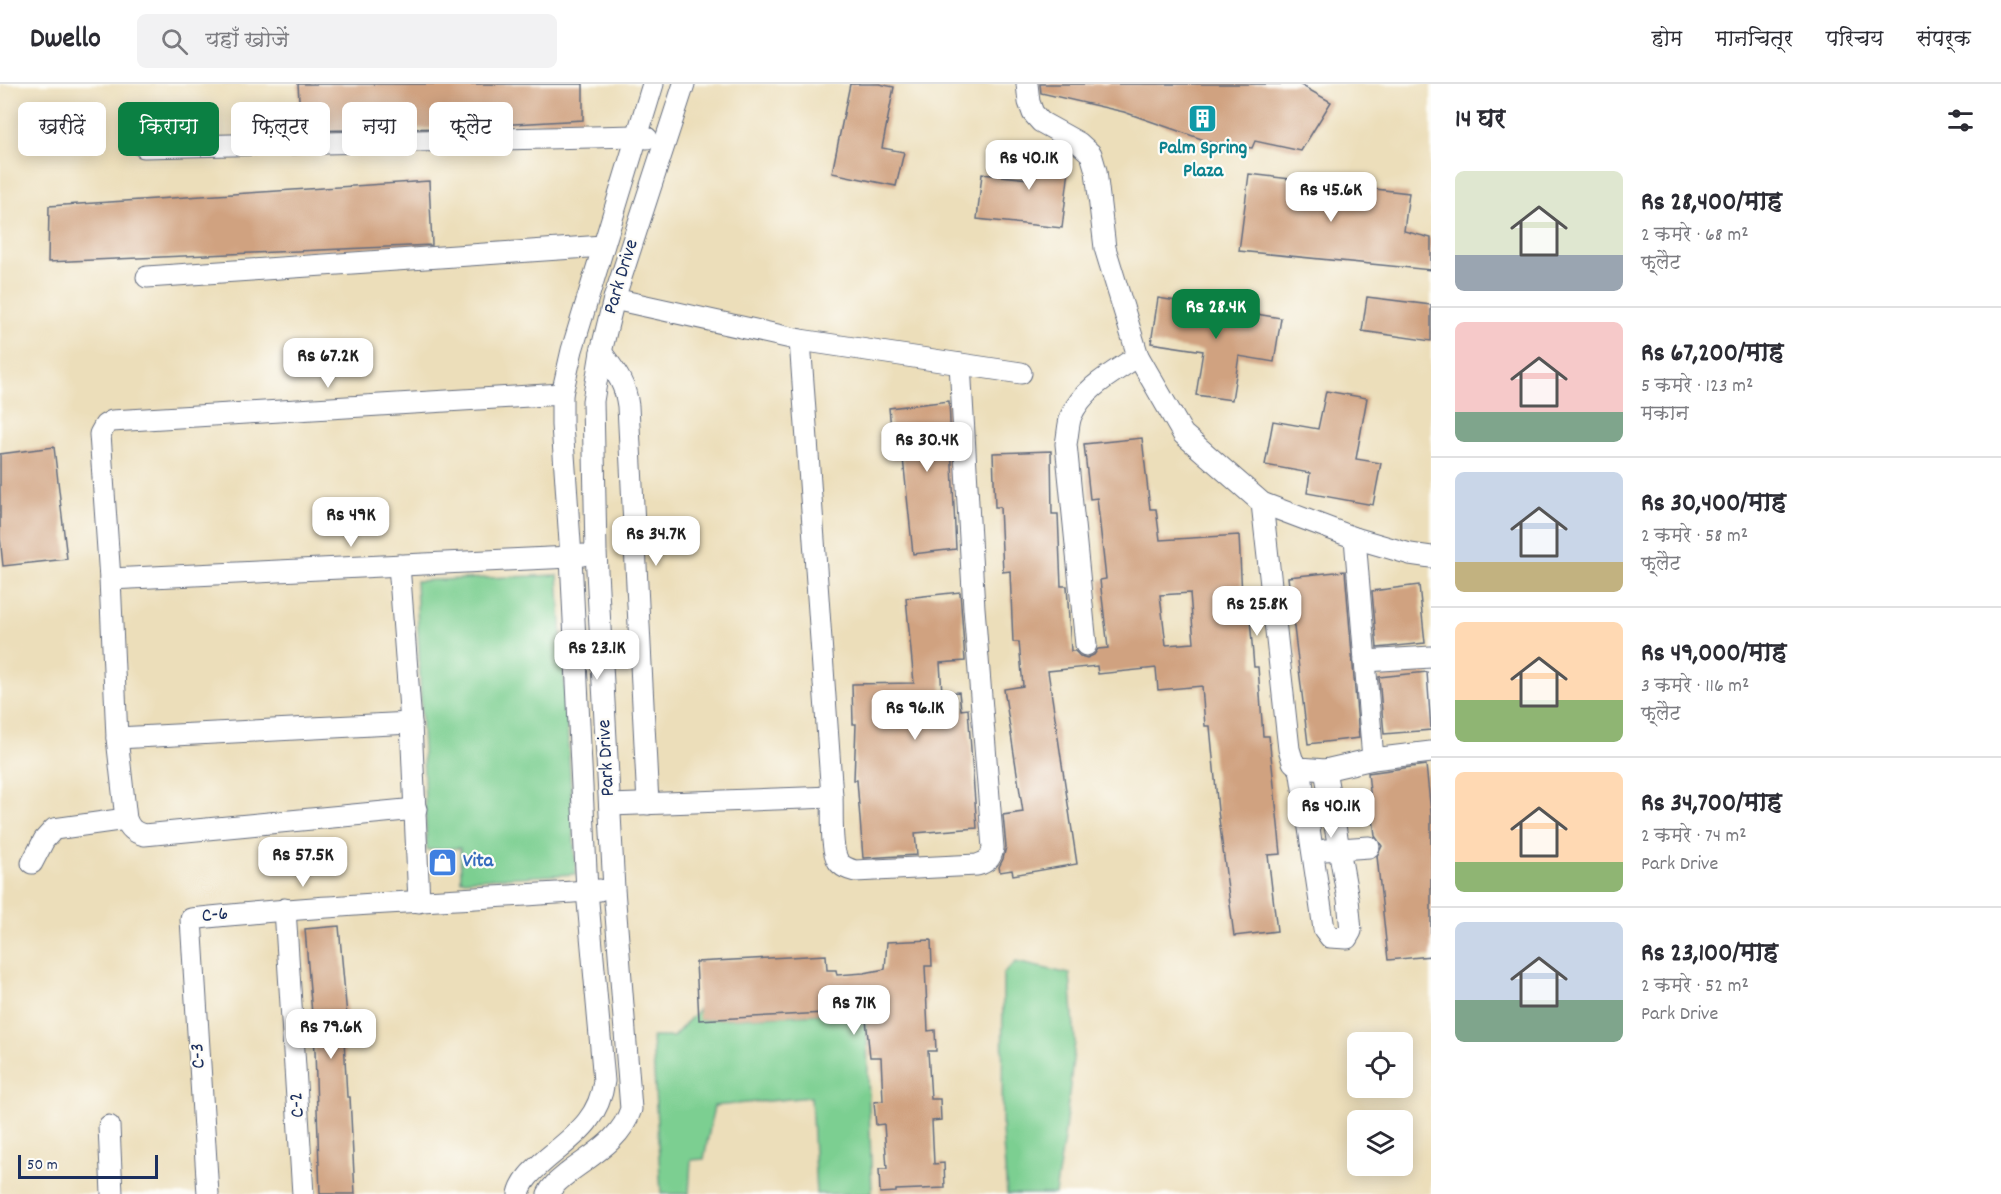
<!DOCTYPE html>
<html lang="hi">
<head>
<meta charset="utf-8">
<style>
  :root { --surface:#fff; --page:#f2f2f3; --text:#2b2b33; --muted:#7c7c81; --line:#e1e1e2; --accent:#0b8043 }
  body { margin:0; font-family:Dekko,"Playpen Sans Deva",sans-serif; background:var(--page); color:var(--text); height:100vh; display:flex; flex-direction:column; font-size:22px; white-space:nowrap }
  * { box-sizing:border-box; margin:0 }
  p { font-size:20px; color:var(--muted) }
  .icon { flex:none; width:33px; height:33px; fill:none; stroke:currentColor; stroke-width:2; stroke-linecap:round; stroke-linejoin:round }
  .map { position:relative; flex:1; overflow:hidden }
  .details { display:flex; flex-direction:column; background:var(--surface); width:570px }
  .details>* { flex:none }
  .banner { position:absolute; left:18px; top:18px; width:570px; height:54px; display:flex; gap:12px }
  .tools { position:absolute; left:1347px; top:948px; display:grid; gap:12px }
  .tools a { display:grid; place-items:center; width:66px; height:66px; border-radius:9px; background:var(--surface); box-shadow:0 3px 15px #0003; font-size:30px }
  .scale { position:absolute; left:18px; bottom:15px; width:140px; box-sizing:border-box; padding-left:6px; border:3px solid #1b2f5e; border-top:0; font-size:16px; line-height:21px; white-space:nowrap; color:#1b2f5e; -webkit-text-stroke:4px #fdfcf7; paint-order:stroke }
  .price { position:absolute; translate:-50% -51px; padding:0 14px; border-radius:12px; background:#fff; color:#222; font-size:20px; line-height:39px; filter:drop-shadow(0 2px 3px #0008) }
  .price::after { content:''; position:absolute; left:50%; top:36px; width:18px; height:14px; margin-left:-9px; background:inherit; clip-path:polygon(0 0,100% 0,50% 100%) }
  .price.current { background:var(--accent); color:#fff }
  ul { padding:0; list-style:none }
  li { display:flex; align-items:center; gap:18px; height:150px; padding:0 24px }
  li+li { border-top:2px solid var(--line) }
  li span { display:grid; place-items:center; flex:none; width:168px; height:120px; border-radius:9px; color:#555 }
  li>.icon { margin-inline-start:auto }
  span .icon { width:72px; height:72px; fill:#fffc; stroke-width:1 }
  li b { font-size:26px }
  h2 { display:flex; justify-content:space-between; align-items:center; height:72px; padding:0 24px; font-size:26px }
  .pill { padding:0 21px; border-radius:9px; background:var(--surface); box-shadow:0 3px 15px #0003; font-size:21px; line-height:54px }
  .pill.current { background:var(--accent); color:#fff }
  header { display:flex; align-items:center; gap:36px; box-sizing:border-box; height:84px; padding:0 30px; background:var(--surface); border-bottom:2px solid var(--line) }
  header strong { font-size:28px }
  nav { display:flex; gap:33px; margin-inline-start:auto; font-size:21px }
  .search { width:420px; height:54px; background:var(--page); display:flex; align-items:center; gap:15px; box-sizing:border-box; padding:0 21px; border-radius:9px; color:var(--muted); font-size:22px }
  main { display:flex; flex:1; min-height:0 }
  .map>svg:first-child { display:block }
  .green { fill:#7ccf91; stroke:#4c7f78; stroke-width:1.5 }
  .building { fill:#d0a280; fill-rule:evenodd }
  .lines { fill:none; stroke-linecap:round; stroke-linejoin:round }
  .minor-casing { stroke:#646c7e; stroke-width:23 }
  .minor { stroke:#fff; stroke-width:21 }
  .labels { text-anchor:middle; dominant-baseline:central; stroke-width:4.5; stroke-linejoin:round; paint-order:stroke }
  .culture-label { font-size:20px; font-weight:bold; fill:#0d838f; stroke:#fdfcf7 }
  .street-label { font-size:20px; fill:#1b2f5e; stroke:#fdfcf7 }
  .shop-label { font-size:20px; font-weight:bold; fill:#366cbe; stroke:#fdfcf7; text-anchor:start }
</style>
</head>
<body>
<header>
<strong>Dwello</strong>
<div class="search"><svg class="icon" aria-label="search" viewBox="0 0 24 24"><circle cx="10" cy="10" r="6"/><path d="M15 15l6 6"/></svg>यहाँ खोजें</div>
<nav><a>होम</a><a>मानचित्र</a><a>परिचय</a><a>संपर्क</a></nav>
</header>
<main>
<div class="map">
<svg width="1431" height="1110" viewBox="0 0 1431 1110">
  <rect width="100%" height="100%" fill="#fdfcf7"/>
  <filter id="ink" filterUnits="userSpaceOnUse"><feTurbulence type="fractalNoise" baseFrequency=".0167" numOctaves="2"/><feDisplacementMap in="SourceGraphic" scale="12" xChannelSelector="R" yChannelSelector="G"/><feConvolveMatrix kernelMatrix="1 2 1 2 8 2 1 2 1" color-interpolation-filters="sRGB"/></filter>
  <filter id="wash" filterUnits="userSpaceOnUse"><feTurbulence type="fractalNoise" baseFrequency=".008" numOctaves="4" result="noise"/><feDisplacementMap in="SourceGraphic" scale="24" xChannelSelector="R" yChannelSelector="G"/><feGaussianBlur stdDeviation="1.35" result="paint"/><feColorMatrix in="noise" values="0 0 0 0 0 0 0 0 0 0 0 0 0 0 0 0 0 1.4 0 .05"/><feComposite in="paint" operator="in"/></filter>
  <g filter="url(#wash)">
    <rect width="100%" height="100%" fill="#ecdeba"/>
    <g class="green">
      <path d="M558,491L576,790L461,796L460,764L427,766L416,497Z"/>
      <path d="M1016,878L1070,890L1075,958L1064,1054L1055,1110H1007L1002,1047L1003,890Z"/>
      <path d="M699,925L700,936L866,928L872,1110H816L811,1013L714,1022L704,1075L691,1076L689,1110H661L652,953H673Z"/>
    </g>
    <g id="blocks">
      <g class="building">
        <path d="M298,0H583V36L446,44L301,47Z"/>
        <path d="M850,0H879L894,3L882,64L904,68L896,102L832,89Z"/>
        <path d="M1040,0H1299L1331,18L1301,67L1255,57L1252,64L1213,59L1124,28L1041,9Z"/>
        <path d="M1033,59L1057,62L1071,69L1062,144L977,135L982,90L1029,95Z"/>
        <path d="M1249,90L1409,109L1404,147L1431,154V186L1239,167Z"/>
        <path d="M429,97L432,161L48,178L49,122Z"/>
        <path d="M1367,213L1431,221V257L1362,247Z"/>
        <path d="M1158,214L1281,234L1274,278L1239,272L1232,316L1196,311L1203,267L1151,259Z"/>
        <path d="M1326,307L1367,314L1356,375L1381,379L1373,421L1307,409L1310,389L1265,381L1273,337L1318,345Z"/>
        <path d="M949,317L956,465L913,470L903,374L894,375L889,324Z"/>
        <path d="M1142,354L1150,425H1156L1160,456L1239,451L1242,512L1248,511L1254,583H1258L1263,652H1269L1281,770L1268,771L1277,847L1234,852L1218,727L1210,642H1205L1202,602L1158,606L1156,584L1098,590L1097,582L1048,587L1077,780L1013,791L1012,786L1000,788L999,783L1003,775L1006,763L1003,731L1023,728L1004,605L1023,602L1019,558H1013L1010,487L1003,488L1000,423H995L993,369L1051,367L1052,430H1058L1061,502H1067L1071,567H1075L1080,572L1087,574L1094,571L1098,565L1108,564L1100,496L1106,495L1097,414L1090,415L1084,360ZM1190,509L1194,559L1166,561L1160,511Z"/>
        <path d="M54,363L67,475L3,482L0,453V370Z"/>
        <path d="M1345,487L1359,654L1308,660L1288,493Z"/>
        <path d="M1419,501L1425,559L1377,564L1372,507Z"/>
        <path d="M960,508L965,577L940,579L942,609L959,608L961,626L968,625L977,744L915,749L917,771L863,774L857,696H854L856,640H853L852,600L914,599L906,514Z"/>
        <path d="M1427,588L1431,646L1384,650L1379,593Z"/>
        <path d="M1426,681L1431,729V872L1388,876L1377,772L1382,762L1375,752L1368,689Z"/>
        <path d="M339,842L349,955H344L347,1013H350L355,1110H320L315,967L305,845Z"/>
        <path d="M931,856L932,882H925L928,947L935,946L936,967H928L931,1015H940L941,1036L932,1037L934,1080L944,1079L945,1104L896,1106V1108L880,1109L879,1085H887L884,1040L876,1041L874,1018L883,1017L881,973H870L864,917L834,918L835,924H824V929L699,936L696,878L826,871L827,886H836L837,891L864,889L885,885L887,858Z"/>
      </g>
    </g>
  </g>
  <g filter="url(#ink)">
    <use href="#blocks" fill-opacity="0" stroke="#646c7e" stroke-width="1.5"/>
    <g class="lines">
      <defs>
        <g id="minor">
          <path d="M1027,0L1029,18L1033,29L1041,38L1079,59L1091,70L1096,87L1105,164L1138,272L1183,350L1262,419L1355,454L1410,470L1431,473"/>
          <path d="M144,63L636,52L647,54"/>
          <path d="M147,193L603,162"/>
          <path d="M614,215L800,256L1021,289"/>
          <path d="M800,256L832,713C833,729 830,764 838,777C842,783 848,785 855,787L977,781C987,778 991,775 993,764L974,524L960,280"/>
          <path d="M601,268C615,287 625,298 628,322L648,720"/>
          <path d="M1262,419L1289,665L1293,678L1300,684L1325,686L1373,675L1431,668"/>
          <path d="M1355,454L1373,675"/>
          <path d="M399,481L411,639L419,818"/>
          <path d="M110,495L571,473L583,471"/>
          <path d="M1086,561L1066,360C1068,351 1068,340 1071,332C1083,304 1113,289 1138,272"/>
          <path d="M1365,577L1431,573"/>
          <path d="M117,654L411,639"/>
          <path d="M1300,684L1324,845L1330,853L1347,854L1351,847L1348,815L1325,686"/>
          <path d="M610,721L832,713"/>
          <path d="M416,725L144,751C134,748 130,745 126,735L117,654L110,495L100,350L105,341L112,337L562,310"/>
          <path d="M1325,766L1369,763"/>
          <path d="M32,779L44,756L54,745L126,735"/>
          <path d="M285,825L303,1110"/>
          <path d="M109,1042L112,1110"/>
          <path d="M208,1110L191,835C327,820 464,816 600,806"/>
          <path d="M519,1110C522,1096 534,1086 544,1077C572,1053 599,1037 604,997L587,807L571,473L562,341V310L572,266L653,0"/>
          <path d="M548,1110C552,1101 561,1095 568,1089C593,1070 621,1056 631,1025L614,805L596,468L593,317L601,268L614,215L684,0"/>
        </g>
      </defs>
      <use href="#minor" class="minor-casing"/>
      <use href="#minor" class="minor"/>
    </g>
  </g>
  <defs>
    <symbol id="building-square" viewBox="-11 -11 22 22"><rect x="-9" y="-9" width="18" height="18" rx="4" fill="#0f9aa8" stroke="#fdfcf7"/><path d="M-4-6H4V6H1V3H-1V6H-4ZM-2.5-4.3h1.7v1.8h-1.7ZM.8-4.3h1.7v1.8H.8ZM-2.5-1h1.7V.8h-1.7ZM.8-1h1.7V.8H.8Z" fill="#fff"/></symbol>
    <symbol id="shop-square" viewBox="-11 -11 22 22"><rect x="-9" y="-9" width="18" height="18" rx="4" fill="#3f7fe0" stroke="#fdfcf7"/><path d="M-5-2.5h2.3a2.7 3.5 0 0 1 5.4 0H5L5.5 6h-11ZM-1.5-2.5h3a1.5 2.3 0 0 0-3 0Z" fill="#fff"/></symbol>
  </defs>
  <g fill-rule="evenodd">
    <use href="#building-square" x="1186" y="18" width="33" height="33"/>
    <use href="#shop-square" x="426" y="762" width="33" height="33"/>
  </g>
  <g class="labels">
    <g class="culture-label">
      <text x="1203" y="65">Palm Spring<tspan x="1203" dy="23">Plaza</tspan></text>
    </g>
    <g class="street-label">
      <text transform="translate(622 193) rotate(-73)">Park Drive</text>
      <text transform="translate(607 674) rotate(-93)">Park Drive</text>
      <text transform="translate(215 832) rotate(-6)">C-6</text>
      <text transform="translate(199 972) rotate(-93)">C-3</text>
      <text transform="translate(298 1021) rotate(-94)">C-2</text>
    </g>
    <g class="shop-label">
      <text x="463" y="778">Vita</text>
    </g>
  </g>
</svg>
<div class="tools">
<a><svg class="icon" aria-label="locate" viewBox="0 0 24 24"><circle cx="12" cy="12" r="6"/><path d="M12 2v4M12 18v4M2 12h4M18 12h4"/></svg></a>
<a><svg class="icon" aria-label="layers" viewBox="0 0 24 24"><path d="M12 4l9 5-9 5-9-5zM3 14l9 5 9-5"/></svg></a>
</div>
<div class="scale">50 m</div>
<b class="price" style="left:1029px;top:107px">Rs 40.1K</b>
<b class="price" style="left:1331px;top:139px">Rs 45.6K</b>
<b class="price current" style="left:1216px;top:256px">Rs 28.4K</b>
<b class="price" style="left:328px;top:305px">Rs 67.2K</b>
<b class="price" style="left:927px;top:389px">Rs 30.4K</b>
<b class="price" style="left:351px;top:464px">Rs 49K</b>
<b class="price" style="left:656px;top:483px">Rs 34.7K</b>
<b class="price" style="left:1257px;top:553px">Rs 25.8K</b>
<b class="price" style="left:597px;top:597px">Rs 23.1K</b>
<b class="price" style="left:915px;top:657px">Rs 96.1K</b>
<b class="price" style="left:1331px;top:755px">Rs 40.1K</b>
<b class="price" style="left:303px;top:804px">Rs 57.5K</b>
<b class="price" style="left:854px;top:952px">Rs 71K</b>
<b class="price" style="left:331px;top:976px">Rs 79.6K</b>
<div class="banner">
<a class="pill">खरीदें</a>
<a class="pill current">किराया</a>
<a class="pill">फ़िल्टर</a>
<a class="pill">नया</a>
<a class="pill">फ़्लैट</a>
</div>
</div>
<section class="details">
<h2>14 घर<svg class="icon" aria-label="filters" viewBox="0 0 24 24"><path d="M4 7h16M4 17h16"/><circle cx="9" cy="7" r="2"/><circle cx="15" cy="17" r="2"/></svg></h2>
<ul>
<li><span style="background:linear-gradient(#dfe7d0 70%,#9aa5b1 0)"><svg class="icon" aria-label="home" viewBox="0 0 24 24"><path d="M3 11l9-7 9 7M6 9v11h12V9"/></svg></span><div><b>Rs 28,400/माह</b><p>2 कमरे · 68 m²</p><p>फ़्लैट</p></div></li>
<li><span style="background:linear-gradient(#f6c9c9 75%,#7fa58c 0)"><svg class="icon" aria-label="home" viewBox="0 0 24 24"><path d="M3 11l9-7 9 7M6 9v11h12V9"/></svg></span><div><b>Rs 67,200/माह</b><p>5 कमरे · 123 m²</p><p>मकान</p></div></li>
<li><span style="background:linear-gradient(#c9d6e8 75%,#c2b280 0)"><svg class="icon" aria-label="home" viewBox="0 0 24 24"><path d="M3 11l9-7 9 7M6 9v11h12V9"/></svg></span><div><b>Rs 30,400/माह</b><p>2 कमरे · 58 m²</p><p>फ़्लैट</p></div></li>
<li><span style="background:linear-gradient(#ffd9b3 65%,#8fb573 0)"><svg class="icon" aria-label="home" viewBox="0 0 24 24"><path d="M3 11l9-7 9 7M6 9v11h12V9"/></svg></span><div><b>Rs 49,000/माह</b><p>3 कमरे · 116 m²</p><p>फ़्लैट</p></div></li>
<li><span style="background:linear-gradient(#ffd9b3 75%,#8fb573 0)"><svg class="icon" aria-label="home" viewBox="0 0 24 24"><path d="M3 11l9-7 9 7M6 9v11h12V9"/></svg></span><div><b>Rs 34,700/माह</b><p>2 कमरे · 74 m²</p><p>Park Drive</p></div></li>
<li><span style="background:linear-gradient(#c9d6e8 65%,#7fa58c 0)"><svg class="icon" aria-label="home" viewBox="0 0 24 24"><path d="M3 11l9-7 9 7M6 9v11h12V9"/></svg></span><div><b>Rs 23,100/माह</b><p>2 कमरे · 52 m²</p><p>Park Drive</p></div></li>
</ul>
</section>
</main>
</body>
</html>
